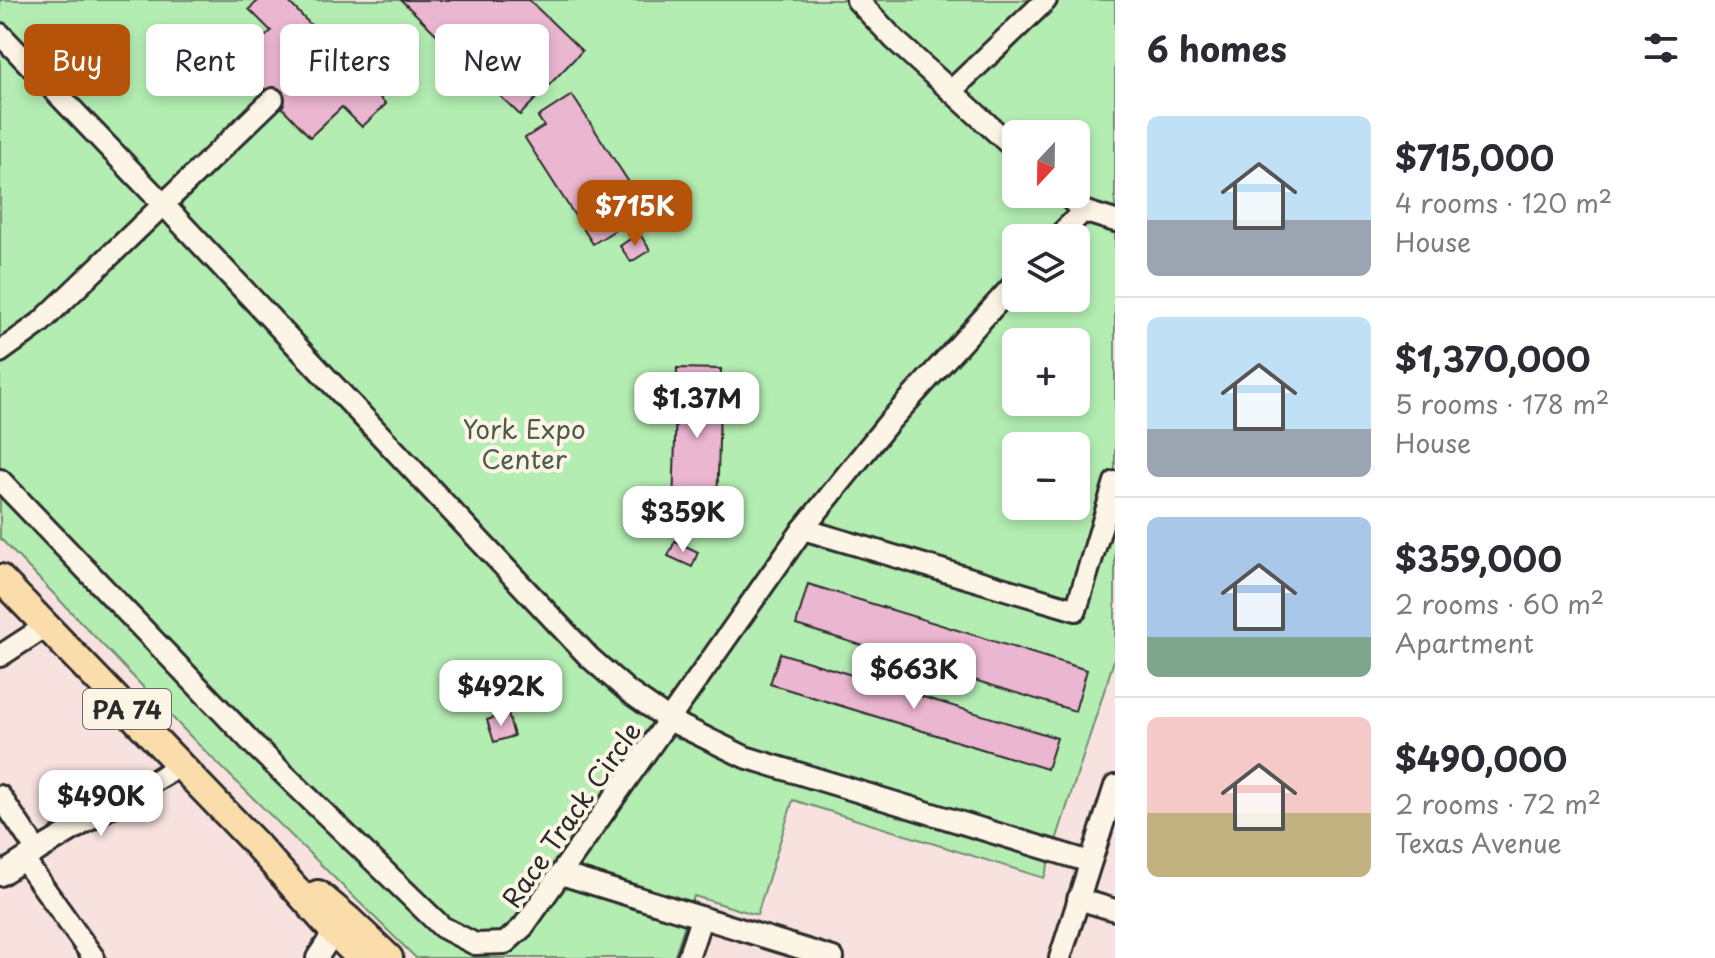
<!DOCTYPE html>
<html lang="en">
<head>
<meta charset="utf-8">
<style>
  :root { --surface:#fff; --page:#f2f2f3; --text:#2b2b33; --muted:#7c7c81; --line:#e1e1e2; --accent:#b45309 }
  body { margin:0; font-family:"Playpen Sans",sans-serif; background:var(--page); color:var(--text); height:100vh; display:flex; flex-direction:column; font-size:30px; white-space:nowrap }
  * { box-sizing:border-box; margin:0 }
  p { font-size:26px; color:var(--muted) }
  .icon { flex:none; width:44px; height:44px; fill:none; stroke:currentColor; stroke-width:2; stroke-linecap:round; stroke-linejoin:round }
  .map { position:relative; flex:1; overflow:hidden }
  .drawer { display:flex; flex-direction:column; background:var(--surface); width:600px }
  .drawer>* { flex:none }
  .hud { position:absolute; left:24px; top:24px; width:760px; height:72px; display:flex; gap:16px }
  .needle { width:52px; rotate:202deg }
  .controls { position:absolute; left:1002px; top:120px; display:grid; gap:16px }
  .controls a { display:grid; place-items:center; width:88px; height:88px; border-radius:12px; background:var(--surface); box-shadow:0 4px 12px #0003; font-size:40px }
  .price { position:absolute; translate:-50% -68px; padding:0 18px; border-radius:16px; background:#fff; color:#222; font-size:26px; line-height:52px; filter:drop-shadow(0 2px 4px #0008) }
  .price::after { content:''; position:absolute; left:50%; top:48px; width:24px; height:18px; margin-left:-12px; background:inherit; clip-path:polygon(0 0,100% 0,50% 100%) }
  .price.on { background:var(--accent); color:#fff }
  ul { padding:0; list-style:none }
  li { display:flex; align-items:center; gap:24px; height:200px; padding:0 32px }
  li+li { border-top:2px solid var(--line) }
  li span { display:grid; place-items:center; flex:none; width:224px; height:160px; border-radius:12px; color:#555 }
  li>.icon { margin-inline-start:auto }
  span .icon { width:96px; height:96px; fill:#fffc; stroke-width:1 }
  li b { font-size:34px }
  h2 { display:flex; justify-content:space-between; align-items:center; height:96px; padding:0 32px; font-size:34px }
  .chip { padding:0 28px; border-radius:12px; background:var(--surface); box-shadow:0 4px 12px #0003; font-size:28px; line-height:72px }
  .chip.on { background:var(--accent); color:#fff }
  main { display:flex; flex:1; min-height:0 }
  .map>svg:first-child { display:block }
  .green { fill:#b3edb2; stroke:#6f8c6e; stroke-width:2; fill-rule:evenodd }
  .building { fill:#ebb6d0; stroke:#2b2b2b; stroke-width:2 }
  .lines { fill:none; stroke-linecap:round; stroke-linejoin:round }
  .minor-casing { stroke:#2b2b2b; stroke-width:26 }
  .major-casing { stroke:#2b2b2b; stroke-width:32 }
  .minor { stroke:#fcf5e5; stroke-width:20 }
  .major { stroke:#faddab; stroke-width:26 }
  .labels { text-anchor:middle; dominant-baseline:central; stroke-width:8; stroke-linejoin:round; paint-order:stroke }
  .shield { fill:#fcf5e5; stroke:#6a6863; stroke-width:2 }
  .shield-label { font-size:24px; font-weight:bold; fill:#2b2b2b }
  .park-label { font-size:26px; fill:#4d5c4d; stroke:#fcf5e5 }
  .street-label { font-size:26px; fill:#2b2b2b; stroke:#fcf5e5 }
</style>
</head>
<body>
<main>
<div class="map">
<svg width="1115" height="958" viewBox="0 0 1115 958">
  <rect width="100%" height="100%" fill="#f7e2df"/>
  <filter id="ink" filterUnits="userSpaceOnUse"><feTurbulence type="fractalNoise" baseFrequency=".0125" numOctaves="2"/><feDisplacementMap in="SourceGraphic" scale="16" xChannelSelector="R" yChannelSelector="G"/><feConvolveMatrix kernelMatrix="1 2 1 2 8 2 1 2 1" color-interpolation-filters="sRGB"/></filter>
  <g filter="url(#ink)">
    <path class="green" d="M0,0H1115V657L1044,878L793,800L757,915L694,896L674,958H416L195,741L0,538ZM1016,134H1076V194H1016ZM1016,238H1076V298H1016ZM1016,342H1076V402H1016ZM1016,446H1076V506H1016Z"/>
    <g class="building">
      <path d="M259,0H287L386,104L362,127L342,107L310,137L239,62L271,31L249,9Z"/>
      <path d="M401,0H529L582,51L520,115Z"/>
      <path d="M572,95L647,210L593,244L525,138L544,126L538,117Z"/>
      <path d="M639,233L650,250L631,262L620,246Z"/>
      <path d="M677,368L721,369L717,511L673,510Z"/>
      <path d="M675,541L698,552L692,567L668,556Z"/>
      <path d="M808,584L1087,670L1075,711L796,625Z"/>
      <path d="M780,653L1057,738L1047,769L770,684Z"/>
      <path d="M508,713L514,736L494,742L487,720Z"/>
    </g>
    <g class="lines">
      <defs>
        <g id="minor">
          <path d="M857,0L895,40L1016,150"/>
          <path d="M0,34L163,204L589,657L629,692L669,720L745,757L1090,862"/>
          <path d="M951,91L1046,0"/>
          <path d="M1065,194L1083,211L1115,221"/>
          <path d="M1057,238L1083,211"/>
          <path d="M0,352L40,323L273,99"/>
          <path d="M0,480L256,747L442,927L475,944L505,943L523,927L803,529L889,422L1016,282"/>
          <path d="M803,529L1076,610L1115,482"/>
          <path d="M0,656L46,626"/>
          <path d="M0,796L37,851"/>
          <path d="M24,860L94,958"/>
          <path d="M561,874L833,958"/>
          <path d="M0,875L37,851L181,765"/>
          <path d="M1078,899L1115,910"/>
          <path d="M317,958L334,932"/>
          <path d="M688,958L701,919"/>
          <path d="M1060,958L1115,786"/>
        </g>
        <g id="major">
          <path d="M0,578L253,841L334,932L360,958"/>
          <path d="M318,894L349,920L389,958"/>
        </g>
      </defs>
      <use href="#minor" class="minor-casing"/>
      <use href="#major" class="major-casing"/>
      <use href="#minor" class="minor"/>
      <use href="#major" class="major"/>
    </g>
  </g>
  <g class="labels">
    <rect class="shield" x="83" y="689" width="88" height="40" rx="6"/>
    <g class="shield-label">
      <text x="127" y="709">PA 74</text>
    </g>
    <g class="park-label">
      <text x="524" y="428">York Expo<tspan x="524" dy="30">Center</tspan></text>
    </g>
    <g class="street-label">
      <text transform="translate(571 814) rotate(-55)">Race Track Circle</text>
    </g>
  </g>
</svg>
<div class="controls">
<a><svg class="needle" viewBox="-14 -14 28 28"><path d="M0-13l5 13h-10z" fill="#e53935"/><path d="M0 13l5-13h-10z" fill="#7c7c81"/></svg></a>
<a><svg class="icon" aria-label="layers" viewBox="0 0 24 24"><path d="M12 4l9 5-9 5-9-5zM3 14l9 5 9-5"/></svg></a>
<a>+</a>
<a>−</a>
</div>
<b class="price on" style="left:635px;top:248px">$715K</b>
<b class="price" style="left:697px;top:440px">$1.37M</b>
<b class="price" style="left:683px;top:554px">$359K</b>
<b class="price" style="left:914px;top:711px">$663K</b>
<b class="price" style="left:501px;top:728px">$492K</b>
<b class="price" style="left:101px;top:838px">$490K</b>
<div class="hud">
<a class="chip on">Buy</a>
<a class="chip">Rent</a>
<a class="chip">Filters</a>
<a class="chip">New</a>
</div>
</div>
<section class="drawer">
<h2>6 homes<svg class="icon" aria-label="filters" viewBox="0 0 24 24"><path d="M4 7h16M4 17h16"/><circle cx="9" cy="7" r="2"/><circle cx="15" cy="17" r="2"/></svg></h2>
<ul>
<li><span style="background:linear-gradient(#bfe0f5 65%,#9aa5b1 0)"><svg class="icon" aria-label="home" viewBox="0 0 24 24"><path d="M3 11l9-7 9 7M6 9v11h12V9"/></svg></span><div><b>$715,000</b><p>4 rooms · 120 m²</p><p>House</p></div></li>
<li><span style="background:linear-gradient(#bfe0f5 70%,#9aa5b1 0)"><svg class="icon" aria-label="home" viewBox="0 0 24 24"><path d="M3 11l9-7 9 7M6 9v11h12V9"/></svg></span><div><b>$1,370,000</b><p>5 rooms · 178 m²</p><p>House</p></div></li>
<li><span style="background:linear-gradient(#a9c7e8 75%,#7fa58c 0)"><svg class="icon" aria-label="home" viewBox="0 0 24 24"><path d="M3 11l9-7 9 7M6 9v11h12V9"/></svg></span><div><b>$359,000</b><p>2 rooms · 60 m²</p><p>Apartment</p></div></li>
<li><span style="background:linear-gradient(#f6c9c9 60%,#c2b280 0)"><svg class="icon" aria-label="home" viewBox="0 0 24 24"><path d="M3 11l9-7 9 7M6 9v11h12V9"/></svg></span><div><b>$490,000</b><p>2 rooms · 72 m²</p><p>Texas Avenue</p></div></li>
</ul>
</section>
</main>
</body>
</html>
